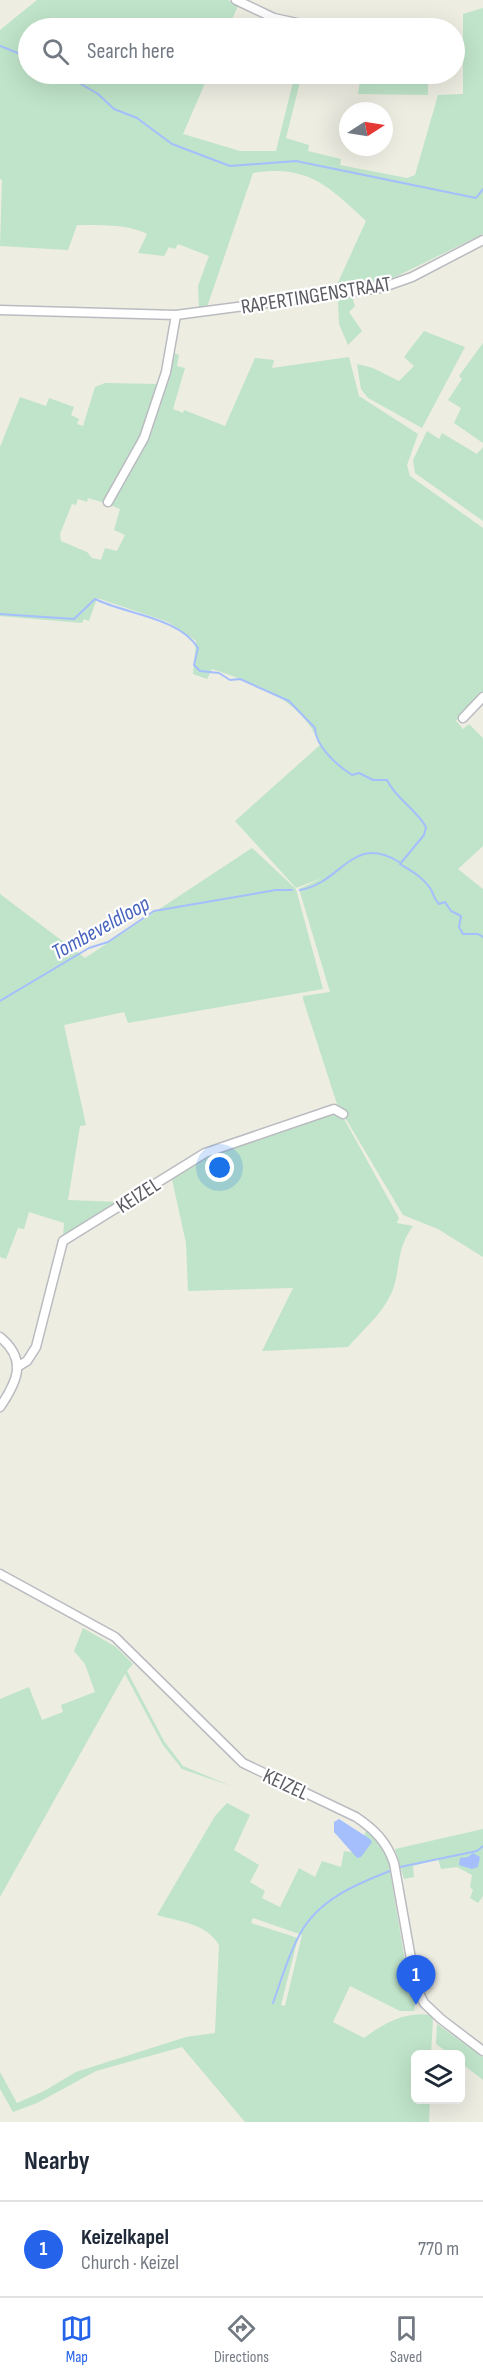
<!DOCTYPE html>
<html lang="en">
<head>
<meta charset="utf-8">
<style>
	:root { --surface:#fff; --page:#f2f2f3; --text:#1f2937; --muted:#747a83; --line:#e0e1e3; --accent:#2563eb }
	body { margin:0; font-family:"Sofia Sans Condensed",sans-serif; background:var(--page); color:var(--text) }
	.controls { position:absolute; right:18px; bottom:18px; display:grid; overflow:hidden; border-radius:9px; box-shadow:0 6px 24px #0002 }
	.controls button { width:54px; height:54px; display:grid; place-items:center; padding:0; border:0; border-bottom:2px solid var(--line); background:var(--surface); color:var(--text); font:30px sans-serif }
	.compass { position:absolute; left:339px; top:102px; width:54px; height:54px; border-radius:50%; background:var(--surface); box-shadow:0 6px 24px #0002; rotate:78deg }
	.you { position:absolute; left:220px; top:1168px; width:21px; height:21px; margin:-15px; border:4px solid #fff; border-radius:50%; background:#1a73e8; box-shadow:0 0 0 9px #1a73e833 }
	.badge { display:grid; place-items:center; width:39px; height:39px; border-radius:50%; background:var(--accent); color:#fff; font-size:20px; font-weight:700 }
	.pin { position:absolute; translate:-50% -50px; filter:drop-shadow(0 2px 3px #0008) }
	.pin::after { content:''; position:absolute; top:32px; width:21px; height:18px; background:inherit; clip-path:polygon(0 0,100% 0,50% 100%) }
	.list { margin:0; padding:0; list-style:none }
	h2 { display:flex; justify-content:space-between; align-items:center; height:78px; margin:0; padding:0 24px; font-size:26px }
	h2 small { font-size:20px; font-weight:400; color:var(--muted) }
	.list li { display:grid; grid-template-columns:39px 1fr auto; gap:18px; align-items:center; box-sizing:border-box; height:96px; padding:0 24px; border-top:2px solid var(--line) }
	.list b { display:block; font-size:22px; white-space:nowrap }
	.list p { margin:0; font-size:20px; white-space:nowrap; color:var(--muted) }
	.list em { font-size:20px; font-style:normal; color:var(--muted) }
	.icon { flex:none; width:33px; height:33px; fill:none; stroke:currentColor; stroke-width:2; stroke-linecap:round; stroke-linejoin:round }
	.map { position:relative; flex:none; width:483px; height:2122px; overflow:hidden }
	.search { position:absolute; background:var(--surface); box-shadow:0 6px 24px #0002; left:18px; right:18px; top:18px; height:66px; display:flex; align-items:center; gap:15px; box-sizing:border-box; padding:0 21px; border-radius:33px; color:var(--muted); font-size:22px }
	.sheet { height:174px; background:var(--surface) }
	nav { display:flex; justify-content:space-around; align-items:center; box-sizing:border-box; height:84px; border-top:2px solid var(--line); background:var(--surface); font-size:16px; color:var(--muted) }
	nav a { display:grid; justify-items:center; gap:3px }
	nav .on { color:var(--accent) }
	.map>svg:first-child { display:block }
	.green { fill:#bfe4c9; fill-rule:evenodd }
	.water { fill:#a4bffc }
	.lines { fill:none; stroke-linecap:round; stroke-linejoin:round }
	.stream { stroke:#a4bffc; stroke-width:2 }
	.street-casing { stroke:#babbc1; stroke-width:11 }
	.street { stroke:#fff; stroke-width:8 }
	.labels { text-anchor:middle; stroke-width:4.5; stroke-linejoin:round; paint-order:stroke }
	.street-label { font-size:21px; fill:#5b5c63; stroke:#fff }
	.water-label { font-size:22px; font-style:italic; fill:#4763be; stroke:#fff }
</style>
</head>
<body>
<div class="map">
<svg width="483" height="2122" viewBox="0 0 483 2122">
	<rect width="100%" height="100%" fill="#edede2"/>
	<!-- green -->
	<path class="green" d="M37,0H228L238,6L228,28H28V74H209L183,134L240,151H276L295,74H302L286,138L309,145L308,151L341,159L340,165L407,178L415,175L438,95L463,94V14L483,8V234L391,279L335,289L366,221C329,186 307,164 253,173L207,307L199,308L198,286L209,256L178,244L175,249L169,247L164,256L138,253L147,234C125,223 100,226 77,225L68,250L0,246L2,180L0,179V30Z
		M361,74H428V95L358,94Z
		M352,297L355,306L349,312L362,331L348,345L339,324L338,302L340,299Z
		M424,331L465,347L422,428L368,398L361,389L357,364L373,368L399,381L414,366L404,357Z
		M483,343V443L454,423L461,408L448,400L462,379L459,376Z
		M174,353L179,355L177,366L185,368L173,409L183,413L184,410L225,426L255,358L274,360L272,368L349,357L359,396L418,434L407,465L410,476L483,528V692L456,721L463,729L469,724L483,738V846L458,869L483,889V1257L438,1229L403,1215L337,1104L303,999V996L330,992L299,889L322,878L296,888L235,821L320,745C302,698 255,684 212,669L207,679L193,674L196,641L168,622L97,598L89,621L84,619L82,623L0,616V447L20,397L46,406L49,398L74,407L71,415L79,419L77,424L83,426L95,387L105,383L159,384L145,425L105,503L88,498L87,502L78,499L76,505L72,504L60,534L61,541L87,552L92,558L101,560L105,548L117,551L125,535L114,530L120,509L110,505L140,448L144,449Z
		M427,431L439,439L442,433L477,454L483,447V521L415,473L413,460Z
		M252,848L296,889L323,989L128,1023L124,1012L64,1025L86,1125L80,1126L68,1200L121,1202L63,1237L64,1223L29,1212L24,1229L18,1228L6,1259L0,1257V894L85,958Z
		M330,1113H339L343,1117L399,1218L397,1223L413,1226C394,1252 402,1272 390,1296C380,1316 362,1331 348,1347L262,1351L293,1288L188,1291L186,1243L171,1175L210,1154L274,1134Z
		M83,1628L116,1647L133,1664L127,1671L164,1741L183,1766L231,1786L182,1769L163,1745L125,1674L0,1897V1699L29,1687L42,1720L63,1712L61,1705L95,1692L85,1664L74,1651Z
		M227,1803L250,1815L234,1850L259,1865L250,1882L265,1891L262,1898L280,1907L299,1868L315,1877L322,1861L341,1867L344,1851L358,1853L367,1828L386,1851L389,1865L408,1980L416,1999L414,2011H400L350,1986L333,2022L364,2038C384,2023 406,2011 431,2015L433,2018L431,2054H416V2100H430L429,2122H245L182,2047L96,2071L37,2103L13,2112L0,2089V2072L17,2103L44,2091L76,2072L186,2037L215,2033L219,1945C206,1923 181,1922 157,1915L215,1816ZM253,1918L302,1935L285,2006L281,2005L298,1938L251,1923Z
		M483,1829V1896L478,1903L470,1898L473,1890L470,1887L472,1875L457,1867L441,1869L438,1859L413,1866L414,1877L404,1879L395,1849Z
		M437,2024L483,2057V2080L461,2063L460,2054H450L436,2044Z"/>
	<!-- water -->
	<path class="water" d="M339,1819L370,1839L372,1842L361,1857L357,1858L334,1832V1822Z
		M473,1853L480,1857L478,1867L472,1869L459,1865L460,1858L468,1857Z"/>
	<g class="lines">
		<!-- stream -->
		<path class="stream" d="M0,46L28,57
			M64,74L98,94L114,109L137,118L172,144L230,166L296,161L476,198L483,189
			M0,614L74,619L95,599C125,614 179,617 198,648L194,665L200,671L219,673L230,680L240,679L289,701L315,728C315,745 336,765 352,775L359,773L373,780H387C396,799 416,809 426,827L424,835L400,864C411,871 423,877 430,888C434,894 433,898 439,904L445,902L451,911L461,916L459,927L463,934H478L483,937
			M300,890C342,883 352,833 399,862
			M0,1001L89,948L108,942L154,911L276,890H292
			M400,1867L477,1851L483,1846
			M273,2003C281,1981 288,1955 300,1934C318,1900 356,1884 390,1871"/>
		<!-- street casing -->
		<g class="street-casing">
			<path id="street" d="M236,0L274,18L320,28
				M0,310L176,315L381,288L412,277L483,240
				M108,502L144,438L166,372L176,315
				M463,718L483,697
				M0,1337C28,1360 17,1382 0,1407
				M17,1367L27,1361L36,1347L63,1241L205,1153L334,1109L343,1114
				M0,1574L115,1637L243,1763L356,1817C374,1829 387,1842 394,1863L416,1987L424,2003L441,2019L483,2051"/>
		</g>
		<!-- street -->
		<use href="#street" class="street"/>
	</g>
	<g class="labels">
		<!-- street labels -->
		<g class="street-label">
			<text transform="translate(316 295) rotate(-9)" y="7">RAPERTINGENSTRAAT</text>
			<text transform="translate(138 1195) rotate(-33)" y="7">KEIZEL</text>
			<text transform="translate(286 1784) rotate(25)" y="7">KEIZEL</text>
		</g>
		<!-- water labels -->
		<g class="water-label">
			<text transform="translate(100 927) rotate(-29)" y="8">Tombeveldloop</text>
		</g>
	</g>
</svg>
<div class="controls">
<button><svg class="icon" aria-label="layers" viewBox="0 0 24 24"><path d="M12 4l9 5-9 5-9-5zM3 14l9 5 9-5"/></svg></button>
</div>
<svg class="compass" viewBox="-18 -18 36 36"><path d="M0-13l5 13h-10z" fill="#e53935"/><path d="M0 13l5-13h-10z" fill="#747a83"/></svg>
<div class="you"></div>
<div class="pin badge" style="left:416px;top:2005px">1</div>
<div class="search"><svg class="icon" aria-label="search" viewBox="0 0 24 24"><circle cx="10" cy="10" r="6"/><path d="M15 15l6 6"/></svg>Search here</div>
</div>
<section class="sheet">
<h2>Nearby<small></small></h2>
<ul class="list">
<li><span class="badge">1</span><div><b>Keizelkapel</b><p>Church · Keizel</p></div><em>770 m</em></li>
</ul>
</section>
<nav>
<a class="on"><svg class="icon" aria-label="map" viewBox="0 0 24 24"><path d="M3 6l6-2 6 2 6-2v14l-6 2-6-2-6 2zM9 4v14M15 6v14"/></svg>Map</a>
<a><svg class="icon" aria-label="directions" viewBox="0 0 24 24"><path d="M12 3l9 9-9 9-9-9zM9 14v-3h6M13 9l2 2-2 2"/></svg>Directions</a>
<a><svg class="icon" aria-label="saved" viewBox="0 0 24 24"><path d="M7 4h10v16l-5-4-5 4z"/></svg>Saved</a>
</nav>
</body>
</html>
